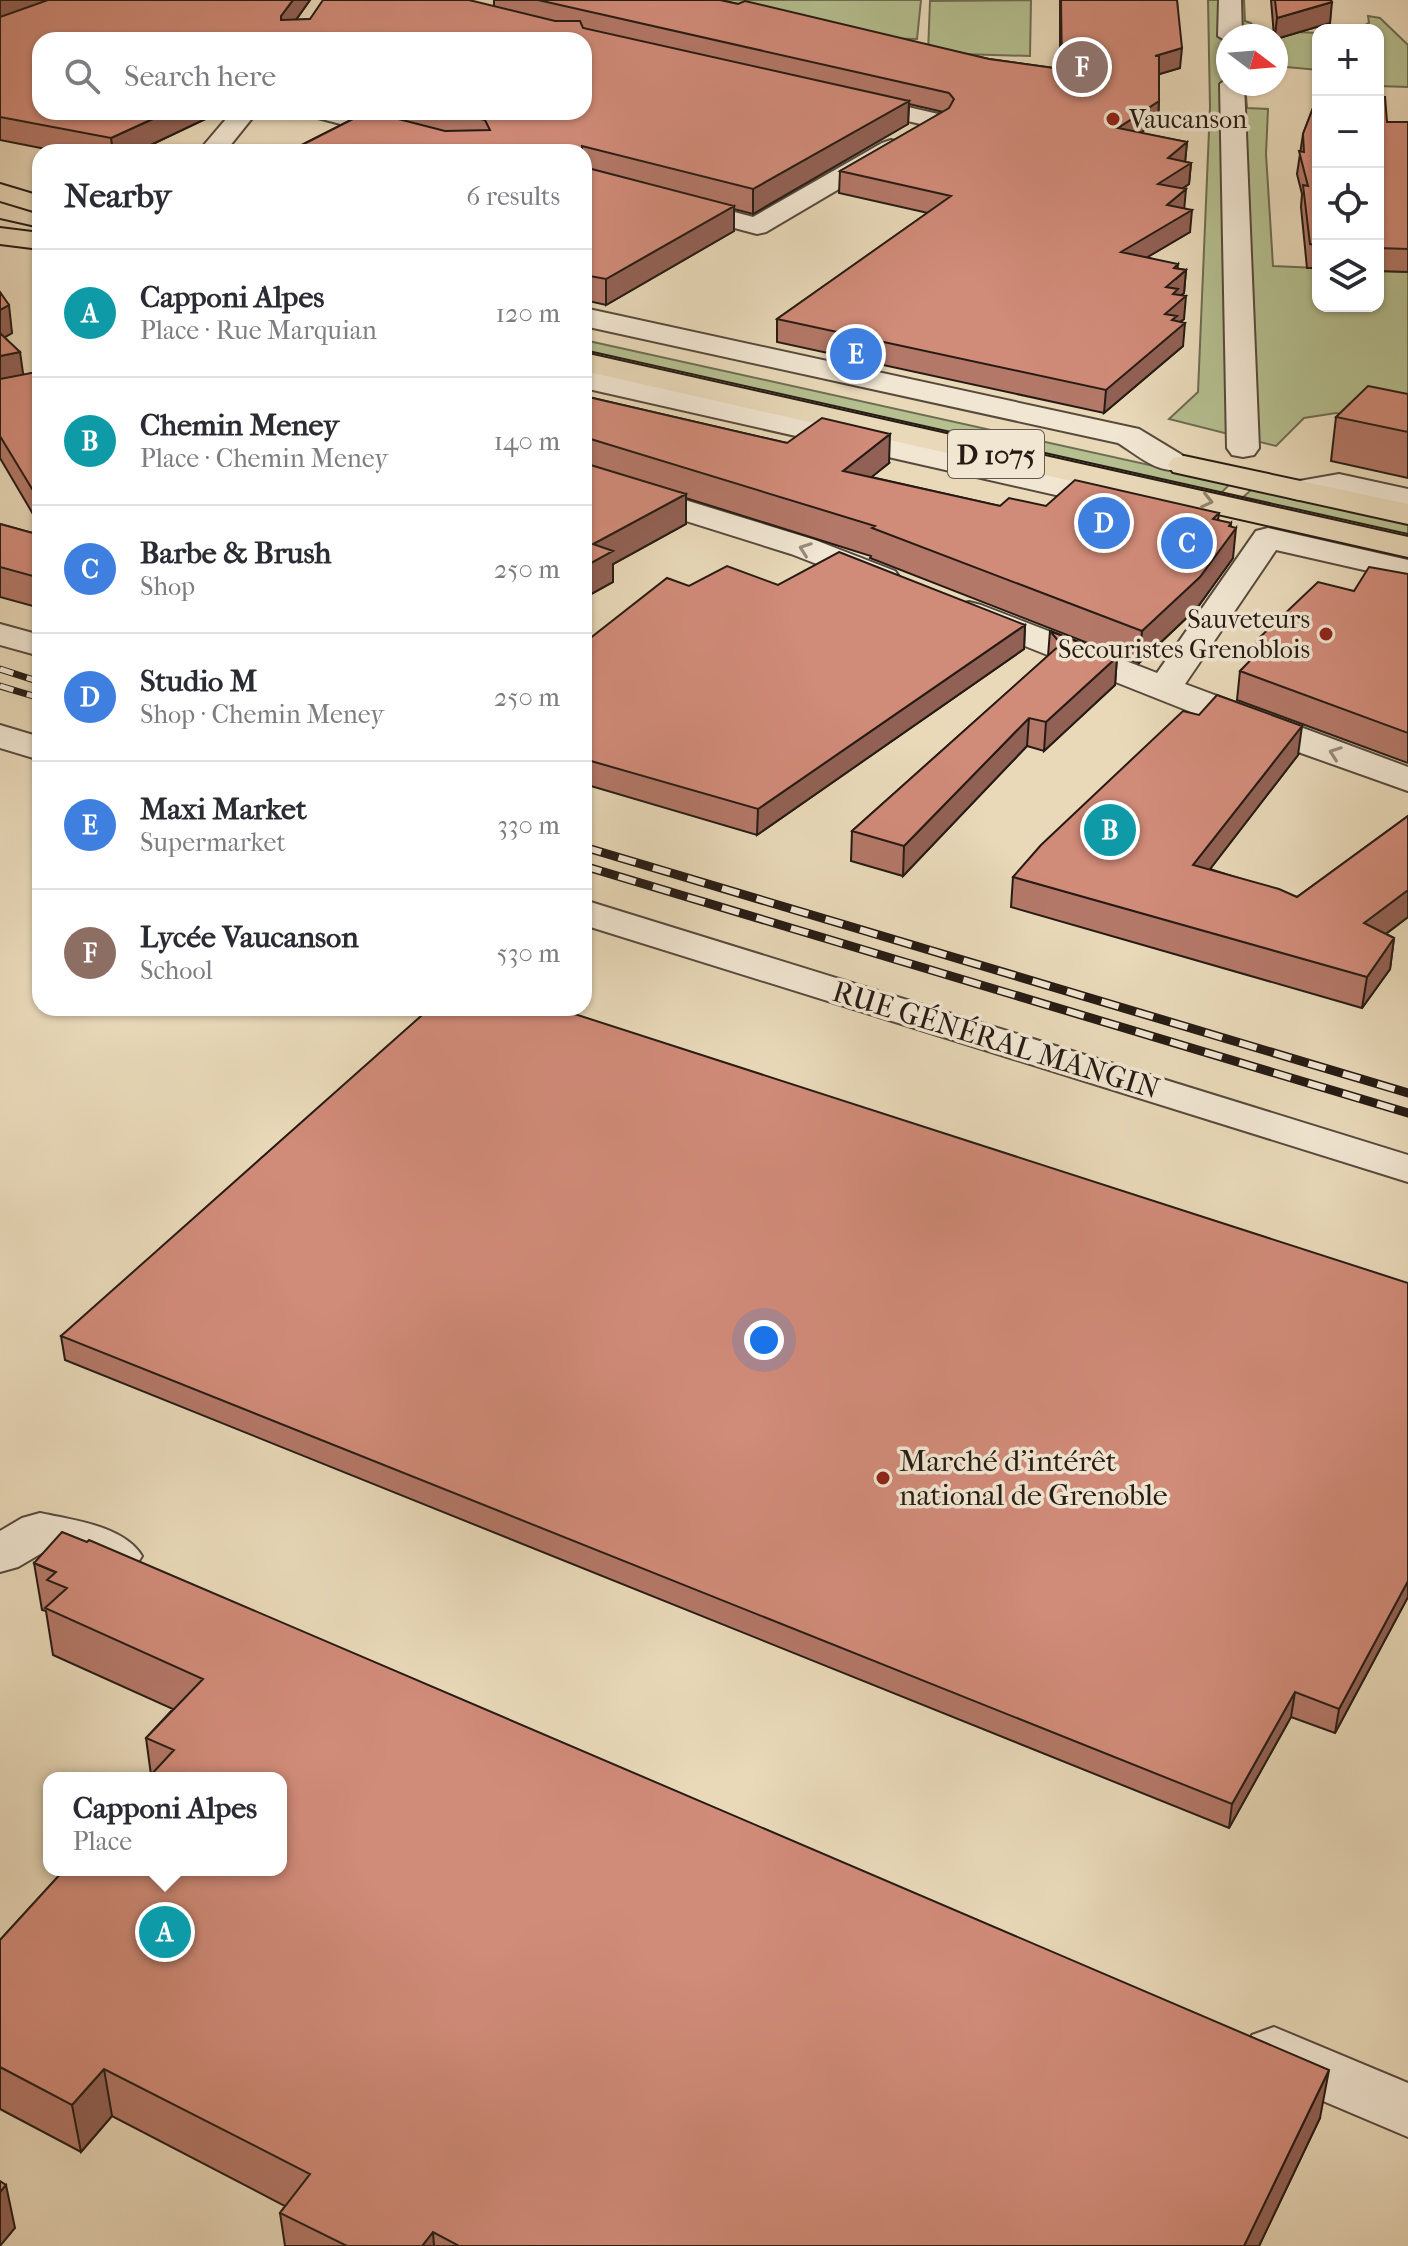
<!DOCTYPE html>
<html lang="en">
<head>
<meta charset="utf-8">
<style>
	:root { --surface:#fff; --page:#f2f2f3; --text:#2b2b33; --muted:#7c7c81; --line:#e1e1e2; --accent:#0b8043 }
	body { margin:0; font-family:"IM FELL French Canon",serif; background:var(--page); color:var(--text) }
	.controls { position:absolute; right:24px; top:24px; display:grid; overflow:hidden; border-radius:16px; box-shadow:0 2px 6px #0004 }
	.controls button { width:72px; height:72px; display:grid; place-items:center; padding:0; border:0; border-bottom:2px solid var(--line); background:var(--surface); color:var(--text); font:40px sans-serif }
	.compass { position:absolute; left:1216px; top:24px; width:72px; height:72px; border-radius:50%; background:var(--surface); box-shadow:0 2px 6px #0004; rotate:106deg }
	.you { position:absolute; left:764px; top:1340px; width:28px; height:28px; margin:-20px; border:6px solid #fff; border-radius:50%; background:#1a73e8; box-shadow:0 0 0 12px #1a73e833 }
	.badge { display:grid; place-items:center; width:52px; height:52px; border-radius:50%; background:var(--accent); color:#fff; font-size:26px; font-weight:700 }
	.pin { position:absolute; translate:-50% -50%; border:4px solid #fff; box-shadow:0 2px 8px #0006 }
	.popup { position:absolute; left:43px; top:1772px; width:244px; height:104px; box-sizing:border-box; display:grid; place-content:center; border-radius:16px; background:var(--surface); filter:drop-shadow(0 2px 6px #0005); font-size:26px; white-space:nowrap; color:var(--muted) }
	.popup b { font-size:30px; color:var(--text) }
	.popup::after { content:''; position:absolute; left:50%; top:100%; margin-left:-16px; border:16px solid transparent; border-top-color:var(--surface) }
	.list { margin:0; padding:0; list-style:none }
	h2 { display:flex; justify-content:space-between; align-items:center; height:104px; margin:0; padding:0 32px; font-size:34px }
	h2 small { font-size:26px; font-weight:400; color:var(--muted) }
	.list li { display:grid; grid-template-columns:52px 1fr auto; gap:24px; align-items:center; box-sizing:border-box; height:128px; padding:0 32px; border-top:2px solid var(--line) }
	.list b { display:block; font-size:30px; white-space:nowrap }
	.list p { margin:0; font-size:26px; white-space:nowrap; color:var(--muted) }
	.list em { font-size:26px; font-style:normal; color:var(--muted) }
	.icon { flex:none; width:44px; height:44px; fill:none; stroke:currentColor; stroke-width:2; stroke-linecap:round; stroke-linejoin:round }
	.map { position:relative; flex:none; width:1408px; height:2246px; overflow:hidden }
	.search { position:absolute; background:var(--surface); box-shadow:0 2px 6px #0004; left:32px; top:32px; width:560px; height:88px; display:flex; align-items:center; gap:20px; box-sizing:border-box; padding:0 28px; border-radius:24px; color:var(--muted); font-size:30px }
	.panel { position:absolute; background:var(--surface); box-shadow:0 2px 6px #0004; left:32px; top:144px; width:560px; height:872px; border-radius:24px }
	.map>svg:first-child { display:block }
	.green { fill:#b5bf90; stroke:#6e6d52; stroke-width:2 }
	.lines { fill:none; stroke-linecap:round; stroke-linejoin:round }
	.minor-casing { stroke:#574a3d; stroke-width:4 }
	.major-casing { stroke:#261b14; stroke-width:4 }
	.minor { fill:#f1e6d2; fill-rule:evenodd }
	.major { fill:#e9d9b9; fill-rule:evenodd }
	.tram { stroke:#261b14; stroke-width:2 }
	.rail-far1-casing { stroke:#261b14; stroke-width:7 }
	.rail-casing { stroke:#261b14; stroke-width:9 }
	.rail-far1 { stroke:#f1e6d2; stroke-width:5; stroke-dasharray:14; stroke-linecap:butt }
	.rail { stroke:#f1e6d2; stroke-width:6; stroke-dasharray:18; stroke-linecap:butt }
	.wall { fill:#b47868; stroke:#261b14; stroke-width:2 }
	.shaded-wall { fill:#926155; stroke:#261b14; stroke-width:2 }
	.building { fill:#d18b79; stroke:#261b14; stroke-width:2 }
	.oneway { stroke:#91846f }
	.oneway2 { stroke:#968b7c }
	.poi-dot { fill:#8f2418; stroke:#f1e6d2; stroke-width:3 }
	.labels { text-anchor:middle; stroke-width:7; stroke-linejoin:round; paint-order:stroke }
	.far-poi-label { font-size:26px; fill:#261b14; stroke:#f1e6d2; text-anchor:start }
	.shield { fill:#f1e6d2; stroke:#63584d; stroke-width:2 }
	.shield-label { font-size:28px; font-weight:bold; fill:#261b14 }
	.street-label { font-size:30px; fill:#261b14; stroke:#f1e6d2 }
	.poi-label { font-size:30px; fill:#261b14; stroke:#f1e6d2; text-anchor:start }
</style>
</head>
<body>
<div class="map">
<svg width="1408" height="2246" viewBox="0 0 1408 2246">
	<rect width="100%" height="100%" fill="#e9d9b9"/>
	<filter id="stains"><feTurbulence type="fractalNoise" baseFrequency=".0025" numOctaves="4"/><feColorMatrix values="0 0 0 0 .2 0 0 0 0 .09 0 0 0 0 .02 0 0 0 .5 -.17"/></filter>
	<radialGradient id="worn" r=".72"><stop offset=".6" stop-color="#630" stop-opacity="0"/><stop offset="1" stop-color="#630" stop-opacity=".3"/></radialGradient>
	<!-- green -->
	<path class="green" d="M668,0H921L917,39L826,37Z
		M1031,0L1030,56L928,53L930,1Z
		M1208,0H1244L1245,21L1251,23L1255,30L1318,33V70L1276,66V36H1228V84H1245L1247,108L1268,109L1266,154L1273,266L1318,268V306H1378V271L1408,272V428L1336,413L1304,418L1276,446L1169,419L1198,392L1210,107Z
		M1368,16L1380,18L1408,45V87L1378,86V30H1356L1369,23Z
		M584,340L1231,483L1219,495L584,353Z
		M1252,489L1408,523V538L1240,500Z"/>
	<g class="lines">
		<!-- minor casing -->
		<g class="minor-casing">
			<path id="minor" d="M1219,0H1241L1242,36H1228V42L1218,36Z
				M1228,78V84H1244L1259,448L1254,455L1243,457L1232,455L1227,448L1220,84Z
				M851,94L947,116L950,121L947,126L938,128L842,106L839,101L842,96Z
				M232,112H257L225,152H198Z
				M311,112H352L485,147L489,152H447L314,117Z
				M891,140L900,143L904,148L900,153L766,232L757,234L584,188V172L753,217L882,143Z
				M584,308L1139,429L1182,455L1187,462L1182,469C1158,475 1138,455 1118,443L584,326Z
				M584,370L1100,485L1136,487L1141,494L1136,501L1100,505L584,388Z
				M584,469L815,540L895,571L900,578L895,585L883,588L871,585L791,554L584,489Z
				M1339,474L1408,489V509L1339,494L1299,500L1288,497L1283,490L1288,483Z
				M1268,528L1408,560V580L1276,550L1185,684L1408,767V791L1239,731L957,619L952,612L957,605L969,602L981,605L1157,673L1256,531Z
				M0,624L40,635V656L0,645Z
				M0,725L40,737V760L0,748Z
				M584,900L1408,1155V1182L584,925Z
				M40,1513C73,1520 124,1526 142,1556L134,1569L116,1574L47,1550L18,1567L0,1572V1531L22,1518Z
				M1274,2027L1408,2083V2137L1252,2071L1243,2053L1252,2035Z"/>
		</g>
		<!-- major casing -->
		<g class="major-casing">
			<path id="major" d="M0,184L40,196V213L0,201Z
				M0,228L40,233V249L0,244Z
				M584,353L1408,537V557L584,371Z
				M1184,456L1408,504V524L1173,472L1168,465L1173,458Z"/>
		</g>
		<!-- minor -->
		<use href="#minor" class="minor"/>
		<!-- major -->
		<use href="#major" class="major"/>
		<!-- tram -->
		<path class="tram" d="M0,219L40,228
			M584,350L1408,534"/>
		<!-- rail-far1 casing -->
		<g class="rail-far1-casing">
			<path id="rail-far1" d="M0,669L40,682
				M0,686L40,698"/>
		</g>
		<!-- rail casing -->
		<g class="rail-casing">
			<path id="rail" d="M584,847L1408,1093
				M584,866L1408,1113"/>
		</g>
		<!-- rail-far1 -->
		<use href="#rail-far1" class="rail-far1"/>
		<!-- rail -->
		<use href="#rail" class="rail"/>
	</g>
	<!-- wall -->
	<path class="wall" d="M0,0H310L296,20L494,6V0H720L989,59L1060,69V0H1177L1180,68L1159,74V101L1158,121L1140,133L1187,142L1185,162L1191,163L1189,184L1183,188L1184,209L1190,232L1147,257L1178,269L1186,270L1184,293L1181,295L1184,319L1180,322L1183,346L1104,413L777,342V319L928,213L839,193L840,171L943,112L909,104L908,124L753,214L734,209V231L606,305L584,300V152H288L353,119V112H584V40H40V112H220L136,152H61L0,140Z
		M1271,0H1331L1330,23L1276,39V36H1274Z
		M1318,95V268H1307L1301,207L1302,194L1297,174L1303,134Z
		M1378,97L1387,122H1408V272L1378,271Z
		M40,283V314H38L34,286Z
		M0,292L12,333L5,337L23,375L37,372L40,365V526L0,458Z
		M1408,394V478L1331,461L1336,417Z
		M584,396L787,443L889,463L871,477L1000,506H1046L1219,513L1218,520L1231,527L1233,558L1197,608L1139,663L870,558L871,556L686,498V524L613,564V582L584,598Z
		M0,524L40,535V608L0,597Z
		M1408,574V763L1237,700L1240,671L1256,655L1257,640Z
		M778,585L1025,625L1024,649L757,835L584,784V643L689,586Z
		M1050,631L1117,657L1115,685L1044,751L1027,746L903,876L851,861L852,831L1048,656Z
		M1298,755L1210,869L1297,897L1408,816V917L1386,934L1394,938L1390,969L1362,1008L1011,907L1013,877Z
		M61,1336L1408,1597L1335,1733L1291,1717L1229,1828L65,1360Z
		M34,1563L1320,2118L1259,2246H285L280,2213L285,2206L112,2116L81,2152L0,2109V1940L151,1775L146,1738L173,1709L53,1655L46,1611L42,1610Z"/>
	<!-- shaded-wall -->
	<path class="shaded-wall" d="M0,0H52L0,20Z
		M293,0H310L283,38L281,16Z
		M1332,2L1330,23L1276,39L1275,36L1277,18Z
		M1182,48L1180,68L1153,76L1155,56Z
		M909,101L908,124L753,214V189Z
		M1159,101L1158,121L1116,149L1118,128Z
		M168,112H220L136,152H113L111,138Z
		M1187,142L1185,163H1191L1189,184L1156,206L1158,184L1168,158Z
		M1186,189L1184,211L1192,210L1190,232L1119,274L1121,252L1167,205Z
		M734,206V231L606,305V279Z
		M1178,264L1177,278L1186,270L1184,293L1177,299L1186,296L1184,319L1176,325L1185,323L1183,346L1104,413L1106,390L1165,314L1166,287L1174,268Z
		M9,305L12,333L0,340V310Z
		M20,352L24,380L0,386V356Z
		M890,434L889,463L842,501L843,471Z
		M686,494V524L613,564V582L584,598V567L593,544Z
		M1231,523L1230,536L1236,528L1233,558L1197,608L1139,663L1142,631Z
		M1025,625L1024,649L757,835L758,809Z
		M1117,657L1115,685L1044,751L1046,722Z
		M1029,718L1027,746L903,876L904,846Z
		M1302,726L1298,755L1190,895L1193,865Z
		M1408,890V917L1359,954L1364,923Z
		M1394,938L1390,969L1362,1008L1367,977Z
		M1408,1581V1597L1335,1733L1339,1709Z
		M1295,1692L1291,1717L1229,1828L1232,1804Z
		M104,2069L112,2116L81,2152L72,2105Z
		M1329,2070L1320,2118L1259,2246H1244Z
		M6,2185L15,2228L0,2246V2192Z
		M433,2232L434,2246H422Z"/>
	<!-- building -->
	<path class="building" d="M48,0H293L281,16V20L310,19L323,0H469L555,21H580L583,28L909,101L753,189L582,146V152H288L357,117L355,112H371L445,131L490,130L485,120L450,112H584V40H40V112H168L111,138L0,117V17Z
		M538,0H720L738,4L745,1L989,59L1062,69L1061,0H1177L1182,48L1155,56H1159V101L1118,128L1187,142L1168,158L1191,163L1158,184L1186,189L1167,205L1192,210L1121,252L1178,264L1174,268L1186,270L1166,287L1178,289L1173,294L1186,296L1165,314L1177,316L1172,320L1185,323L1106,390L777,319L951,196L840,171L949,108L954,99L949,93Z
		M1275,0H1331L1332,2L1277,18Z
		M1318,95V245L1310,244L1303,185L1308,186L1299,151L1304,152L1303,134Z
		M1378,97H1385L1387,122H1408V249L1378,248Z
		M584,167L734,206L606,279L584,275Z
		M0,292L9,305L0,310Z
		M0,333L20,352L0,356Z
		M39,365H40V502L0,436V379L37,372Z
		M1368,386L1408,394V432L1336,417Z
		M584,396L787,443L822,418L890,434L843,471L1000,506L1009,498L1046,506L1075,480L1219,513L1213,519L1231,523L1229,526L1236,528L1200,577L1142,631L872,528L875,526L584,437Z
		M584,463L686,494L593,544L613,551L584,567Z
		M0,524L40,535V578L0,567Z
		M839,552L1025,625L758,809L584,759V643L667,578L689,586L727,566L778,585Z
		M1369,567L1408,574V733L1240,671L1267,643L1257,640L1318,582L1354,591Z
		M1050,631L1117,657L1046,722L1029,718L904,846L852,831L1061,644Z
		M1217,695L1302,726L1193,865L1279,889L1297,897L1408,816V890L1364,923L1394,938L1367,977L1013,877L1041,845L1183,711L1199,715Z
		M430,1008H556L1408,1283V1581L1339,1709L1295,1692L1232,1804L61,1336Z
		M62,1532L87,1542L89,1540L1329,2070L1244,2246H459L433,2232L422,2246H347L280,2213L310,2174L104,2069L72,2105L0,2067V1940L64,1870H281V1778H148L174,1750L146,1738L203,1679L45,1608L67,1588L47,1580L56,1572L34,1563Z
		M0,2181L6,2185L0,2192Z"/>
	<!-- one-way arrows -->
	<defs><path id="oneway-chevron" d="M-2-3.5L2.5 0L-2 3.5" fill="none" stroke-width="1.6" stroke-linecap="round" stroke-linejoin="round" transform="scale(2)"/></defs>
	<use class="oneway" href="#oneway-chevron" transform="translate(1207 501) rotate(13)"/>
	<g class="oneway2">
		<use href="#oneway-chevron" transform="translate(805 549) rotate(-160)"/>
		<use href="#oneway-chevron" transform="translate(1335 753) rotate(-160)"/>
	</g>
	<!-- markers -->
	<g class="poi-dot">
		<circle cx="1113" cy="119" r="8"/>
		<circle cx="1326" cy="634" r="8"/>
		<circle cx="883" cy="1478" r="8"/>
	</g>
	<g class="labels">
		<!-- far-poi labels -->
		<g class="far-poi-label">
			<text x="1129" y="128">Vaucanson</text>
			<text x="1310" y="628" text-anchor="end">Sauveteurs<tspan x="1310" dy="30">Secouristes Grenoblois</tspan></text>
		</g>
		<!-- shield labels -->
		<rect class="shield" x="948" y="430" width="96" height="48" rx="6"/>
		<g class="shield-label">
			<text x="996" y="464">D 1075</text>
		</g>
		<!-- street labels -->
		<g class="street-label">
			<text transform="translate(996 1040) rotate(17)" y="10">RUE GÉNÉRAL MANGIN</text>
		</g>
		<!-- poi labels -->
		<g class="poi-label">
			<text x="899" y="1471">Marché d'intérêt<tspan x="899" dy="34">national de Grenoble</tspan></text>
		</g>
	</g>
	<rect width="100%" height="100%" filter="url(#stains)"/>
	<rect width="100%" height="100%" fill="url(#worn)"/>
</svg>
<div class="controls">
<button>+</button>
<button>−</button>
<button><svg class="icon" aria-label="locate" viewBox="0 0 24 24"><circle cx="12" cy="12" r="6"/><path d="M12 2v4M12 18v4M2 12h4M18 12h4"/></svg></button>
<button><svg class="icon" aria-label="layers" viewBox="0 0 24 24"><path d="M12 4l9 5-9 5-9-5zM3 14l9 5 9-5"/></svg></button>
</div>
<svg class="compass" viewBox="-18 -18 36 36"><path d="M0-13l5 13h-10z" fill="#e53935"/><path d="M0 13l5-13h-10z" fill="#7c7c81"/></svg>
<div class="you"></div>
<div class="pin badge" style="left:165px;top:1932px;background:#0f9aa8">A</div>
<div class="popup"><b>Capponi Alpes</b>Place</div>
<div class="pin badge" style="left:1110px;top:830px;background:#0f9aa8">B</div>
<div class="pin badge" style="left:1187px;top:543px;background:#3f7fe0">C</div>
<div class="pin badge" style="left:1104px;top:523px;background:#3f7fe0">D</div>
<div class="pin badge" style="left:856px;top:354px;background:#3f7fe0">E</div>
<div class="pin badge" style="left:1082px;top:67px;background:#8d6e63">F</div>
<div class="search"><svg class="icon" aria-label="search" viewBox="0 0 24 24"><circle cx="10" cy="10" r="6"/><path d="M15 15l6 6"/></svg>Search here</div>
<section class="panel">
<h2>Nearby<small>6 results</small></h2>
<ul class="list">
<li><span class="badge" style="background:#0f9aa8">A</span><div><b>Capponi Alpes</b><p>Place · Rue Marquian</p></div><em>120 m</em></li>
<li><span class="badge" style="background:#0f9aa8">B</span><div><b>Chemin Meney</b><p>Place · Chemin Meney</p></div><em>140 m</em></li>
<li><span class="badge" style="background:#3f7fe0">C</span><div><b>Barbe &amp; Brush</b><p>Shop</p></div><em>250 m</em></li>
<li><span class="badge" style="background:#3f7fe0">D</span><div><b>Studio M</b><p>Shop · Chemin Meney</p></div><em>250 m</em></li>
<li><span class="badge" style="background:#3f7fe0">E</span><div><b>Maxi Market</b><p>Supermarket</p></div><em>330 m</em></li>
<li><span class="badge" style="background:#8d6e63">F</span><div><b>Lycée Vaucanson</b><p>School</p></div><em>530 m</em></li>
</ul>
</section>
</div>
</body>
</html>
